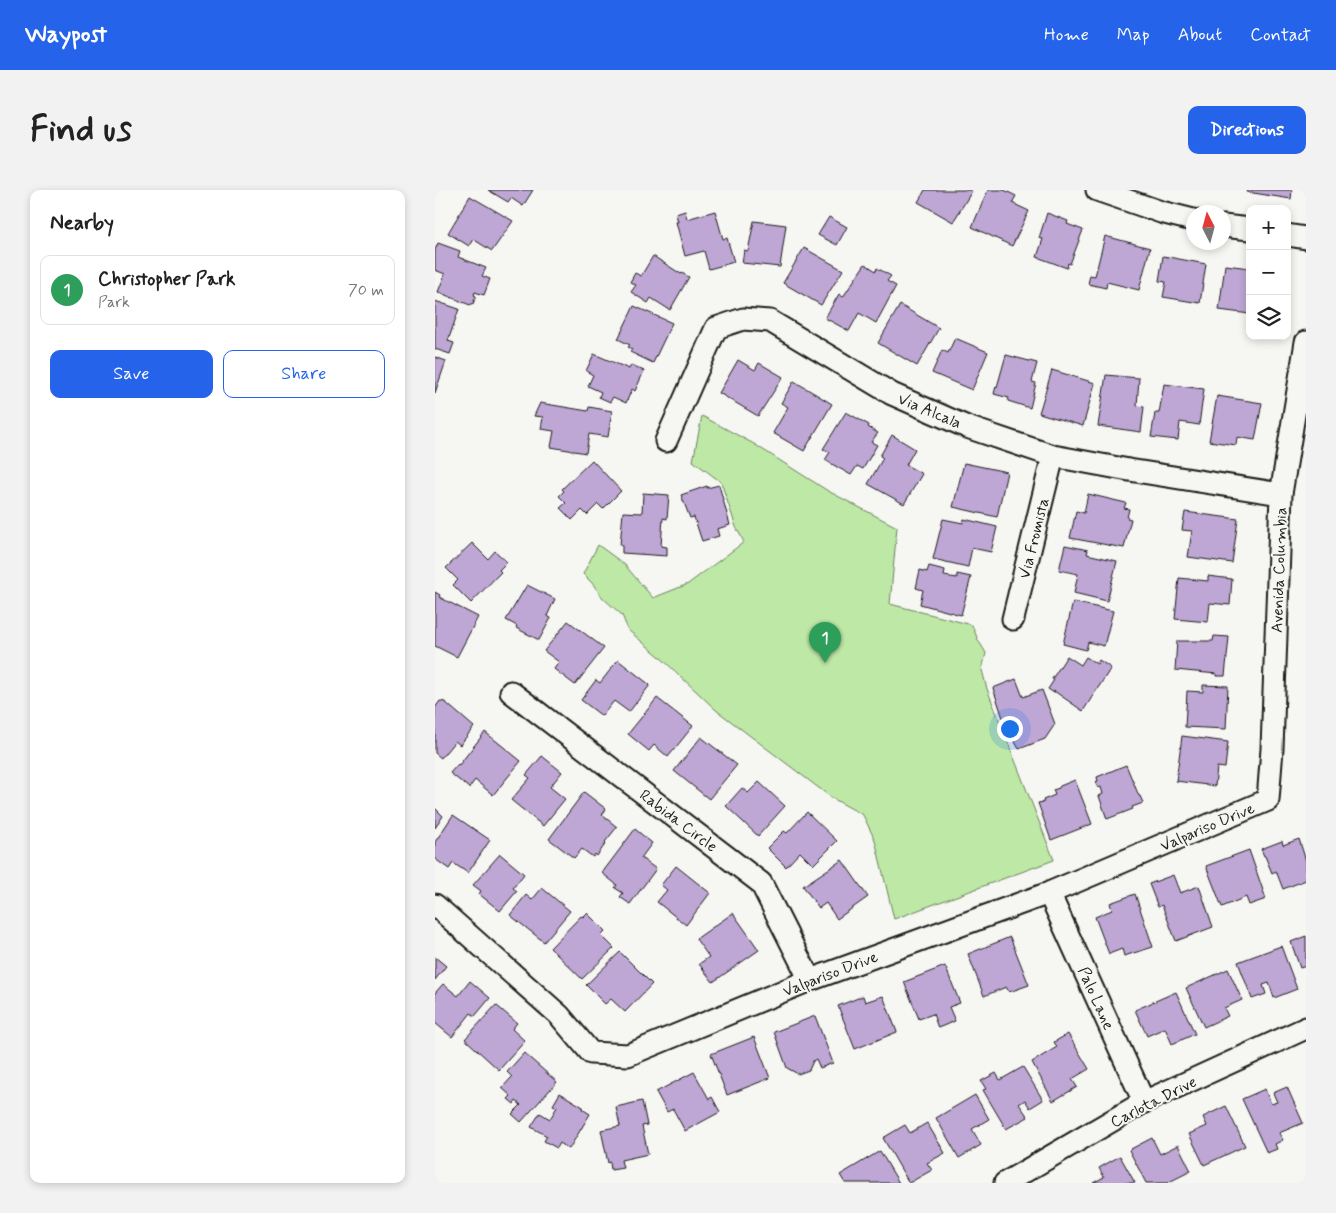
<!DOCTYPE html>
<html lang="en">
<head>
<meta charset="utf-8">
<style>
	:root { --surface:#fff; --page:#f2f2f2; --text:#222; --muted:#767676; --line:#e0e0e0; --accent:#2563eb }
	body { margin:0; font-family:Mynerve,sans-serif; background:var(--page); color:var(--text) }
	.controls { position:absolute; right:15px; top:15px; display:grid; overflow:hidden; border-radius:10px; box-shadow:0 2px 8px #0003 }
	.controls button { width:45px; height:45px; display:grid; place-items:center; padding:0; border:0; border-bottom:1px solid var(--line); background:var(--surface); color:var(--text); font:25px sans-serif }
	.compass { position:absolute; left:751px; top:15px; width:45px; height:45px; border-radius:50%; background:var(--surface); box-shadow:0 2px 8px #0003; rotate:354deg }
	.you { position:absolute; left:574px; top:538px; width:18px; height:18px; margin:-12px; border:4px solid #fff; border-radius:50%; background:#1a73e8; box-shadow:0 0 0 8px #1a73e833 }
	.badge { display:grid; place-items:center; width:32px; height:32px; border-radius:50%; background:var(--accent); color:#fff; font-size:16px; font-weight:700 }
	.pin { position:absolute; translate:-50% -41px; filter:drop-shadow(0 1px 2px #0008) }
	.pin::after { content:''; position:absolute; top:26px; width:18px; height:15px; background:inherit; clip-path:polygon(0 0,100% 0,50% 100%) }
	.list { margin:0; padding:0; list-style:none }
	h2 { display:flex; justify-content:space-between; align-items:center; height:65px; margin:0; padding:0 20px; font-size:21px }
	h2 small { font-size:16px; font-weight:400; color:var(--muted) }
	.list li { display:grid; grid-template-columns:32px 1fr auto; gap:15px; align-items:center; box-sizing:border-box; height:70px; margin:0 10px 10px; padding:0 10px; border:1px solid var(--line); border-radius:10px }
	.list b { display:block; font-size:19px; white-space:nowrap }
	.list p { margin:0; font-size:16px; white-space:nowrap; color:var(--muted) }
	.list em { font-size:16px; font-style:normal; color:var(--muted) }
	.actions { display:flex; gap:10px; padding:15px 20px }
	.actions a { flex:1; padding:11px 0; border:1px solid var(--accent); border-radius:10px; text-align:center; font-size:18px; color:var(--accent) }
	.actions .main { background:var(--accent); color:#fff }
	.icon { flex:none; width:28px; height:28px; fill:none; stroke:currentColor; stroke-width:2; stroke-linecap:round; stroke-linejoin:round }
	.map { position:relative; flex:none; width:871px; height:993px; overflow:hidden; border-radius:10px }
	header { display:flex; align-items:center; gap:30px; box-sizing:border-box; height:70px; padding:0 25px; background:var(--accent); color:#fff }
	header strong { font-size:24px }
	nav { display:flex; gap:28px; margin-inline-start:auto; font-size:18px }
	.intro { display:flex; align-items:center; justify-content:space-between; box-sizing:border-box; height:120px; padding:0 30px }
	h1 { margin:0; font-size:35px }
	.button { padding:12px 22px; border-radius:10px; background:var(--accent); color:#fff; font-size:18px; font-weight:700 }
	main { display:flex; gap:30px; padding:0 30px }
	aside { flex:1; background:var(--surface); border-radius:10px; box-shadow:0 2px 8px #0003 }
	.map>svg:first-child { display:block }
	.green { fill:#bde8a5; stroke:#6c8260 }
	.building { fill:#bea6d5; stroke:#1c1c1c }
	.lines { fill:none; stroke-linecap:round; stroke-linejoin:round }
	.minor-casing { stroke:#1c1c1c; stroke-width:25 }
	.minor { stroke:#f6f6f2; stroke-width:21 }
	.labels { text-anchor:middle; stroke-width:4; stroke-linejoin:round; paint-order:stroke }
	.street-label { font-size:16px; fill:#1c1c1c; stroke:#f6f6f2 }
</style>
</head>
<body>
<header>
<strong>Waypost</strong>
<nav><a>Home</a><a>Map</a><a>About</a><a>Contact</a></nav>
</header>
<div class="intro"><h1>Find us</h1><a class="button">Directions</a></div>
<main>
<aside>
<h2>Nearby<small></small></h2>
<ul class="list">
<li><span class="badge" style="background:#2e9e5b">1</span><div><b>Christopher Park</b><p>Park</p></div><em>70 m</em></li>
</ul>
<div class="actions"><a class="main">Save</a><a>Share</a></div>
</aside>
<div class="map">
<svg width="871" height="993" viewBox="0 0 871 993">
	<rect width="100%" height="100%" fill="#f6f6f2"/>
	<filter id="ink" filterUnits="userSpaceOnUse"><feTurbulence type="fractalNoise" baseFrequency=".02" numOctaves="2"/><feDisplacementMap in="SourceGraphic" scale="10" xChannelSelector="R" yChannelSelector="G"/><feConvolveMatrix kernelMatrix="1 2 1 2 8 2 1 2 1" color-interpolation-filters="sRGB"/></filter>
	<g filter="url(#ink)">
		<!-- green -->
		<path class="green" d="M267,226L319,254L393,301L462,337L455,414L537,435L543,450L551,463L547,480L552,499L619,670L459,729L440,650L428,625L397,608L281,520L224,466L193,440L187,425L168,408L157,393L148,384L163,355L189,374L218,408L253,394L309,352L301,337L286,292L258,271Z"/>
		<!-- building -->
		<path class="building" d="M53,0H98L88,16L76,8L73,12Z
			M490,0H536L537,1L518,32L483,12Z
			M553,0H569L581,6L577,13L594,21L577,56L537,37Z
			M813,0H857L856,9L812,2Z
			M35,6L78,31L57,61L38,49L34,56L13,43Z
			M250,21L252,29L280,21L288,49L292,48L299,72L274,79L269,61L250,66L241,32H243L241,24Z
			M612,23L633,31L632,34L648,40L635,74L633,73L632,78L602,67L608,49L604,48Z
			M394,27L412,37L402,55L383,45Z
			M319,31L351,35L345,77L307,73L309,60L313,61Z
			M670,46L715,58L704,100L672,92L671,98L653,94L655,85L660,86Z
			M3,53L25,61L23,67L51,78L47,86L55,89L49,105L40,102L39,105L41,106L38,114H36L35,115L3,102L10,84L0,80V60Z
			M369,58L408,80L386,115L348,93Z
			M218,66L246,84L247,83L254,87L235,120L216,108L213,113L196,102L201,95L195,92L200,83L206,86Z
			M728,66L771,74L765,113L728,107L731,92L724,91Z
			M430,74L441,81L442,78L456,86L452,91L461,96L441,133L424,123L414,141L390,128L404,104L408,107Z
			M790,75L815,78V124L784,120Z
			M0,111L24,119L13,151L19,153L15,164L0,159Z
			M465,115L504,138L482,176L443,153Z
			M199,116L237,133L218,173L195,162L197,159L193,157L195,155L183,149Z
			M520,148L553,162L537,200L497,183L507,160L513,163Z
			M159,164L194,179L196,175L209,181L200,201L197,199L191,213L178,207L175,212L164,207L166,202L153,196L158,185L151,181Z
			M571,165L602,173L597,192L601,193L595,218L573,211L574,208L559,204L561,196L562,197Z
			M0,167L11,171L0,203Z
			M303,170L320,180L324,173L348,187L323,226L284,203Z
			M617,180L660,193L648,236L604,223Z
			M671,185L704,188L702,216L709,217L706,242L663,236Z
			M359,191L397,214L369,261L338,243L353,217L346,213Z
			M729,194L769,199L764,235L745,232L743,250L716,247L720,223H724Z
			M782,206L827,213L820,250L802,247L801,255L774,251Z
			M105,213L153,221L154,217L177,221L173,247L154,244L151,263L116,257L119,241L106,239L108,227L99,226Z
			M411,222L434,235L433,237L443,243L436,252L442,255L428,279L422,276L416,285L390,270L395,262L388,259Z
			M457,245L480,259L471,275L487,284L469,314L433,294L448,268L445,266Z
			M157,270L186,301L168,319L163,314L152,325L147,320L137,330L125,318L131,313L124,306L129,301L127,299Z
			M529,273L572,282L562,327L518,317Z
			M284,295L295,335L282,339L284,346L267,351L259,327L255,328L246,305L272,296V298Z
			M208,303L234,305L232,329L228,328L226,356L232,357V366L187,363V356L185,355L188,322L207,323Z
			M653,304L691,313L689,318L694,319L692,328L696,329L689,358L635,348L641,321L649,323Z
			M750,322L803,329L797,373L753,367L757,341L747,340Z
			M508,329L528,333L529,329L562,337L556,362L537,358L533,377L498,369Z
			M37,353L53,369L60,361L72,372L64,380L66,382L36,413L18,395L23,390L11,378Z
			M630,355L653,360L652,364L682,371L672,411L639,403L643,384L624,380Z
			M494,376L510,380L509,386L522,388V384L536,387L526,425L485,414L488,400L481,398L485,380L492,382Z
			M773,386L797,389L795,415L775,413L773,432L740,429L744,388L773,391Z
			M92,395L120,409L112,426L116,428L104,450L81,438L82,436L71,430Z
			M0,402L5,405L4,407L43,427L22,467L0,456Z
			M638,412L678,421L669,456L653,452L651,460L628,454Z
			M133,431L169,458L140,495L119,479L124,472L109,461Z
			M779,446L794,447L790,486H782V484L740,480L742,451H778Z
			M632,466L646,475L651,467L662,474L664,470L676,478L648,521L619,501V503L613,499L619,490L617,489Z
			M183,470L215,495L194,522L179,511L167,526L146,510L161,490L165,493Z
			M581,489L588,507L607,500L620,534L610,549L584,559L572,538L577,536L575,532L570,534L558,498Z
			M768,495L793,496L791,539L750,537L752,501L768,502Z
			M222,508L258,536L233,567L219,555L214,561L193,544Z
			M5,511L10,512L39,537L25,555L20,551L6,568L0,563V518Z
			M50,542L86,571L58,605L40,590L34,598L15,583L23,574L24,575Z
			M747,546L793,552L790,578L782,577L780,596L741,591Z
			M266,547L302,575L274,609L239,581Z
			M107,566L127,582L115,597L130,609L108,636L76,610L95,588L91,585Z
			M691,575L704,606H705L708,613L697,617L698,619L672,629L664,606L668,604L666,597L663,598L660,592L663,591L662,587Z
			M640,590L657,634L616,650L603,613L609,612L608,610L620,605L618,600L624,598L625,596Z
			M324,592L350,616L323,646L291,616L307,598L313,603Z
			M149,602L171,619L167,625L182,637L170,652L171,653L162,666L160,664L158,667L147,659L139,668L114,649Z
			M0,618L8,626L0,638Z
			M372,622L402,651L378,675L365,662L351,677L332,658L349,641L352,643Z
			M18,625L55,650L33,683L18,673L14,679L0,669V652Z
			M200,639L217,653L206,668L221,679L195,714L185,707L188,703L180,698L182,695L167,683Z
			M864,649L871,671V690L848,699L841,681L837,683L830,666H829L826,659L847,651L848,655Z
			M814,660L831,709L814,715L811,707L787,717L771,676Z
			M65,664L89,684L78,698L82,701L65,721L44,704L46,701L38,695Z
			M407,670L433,707L402,729L391,713L384,718L368,696Z
			M241,676L275,703L251,735L222,712L232,700L226,695Z
			M738,685L745,703L764,696L778,737L741,751L727,715L723,717L714,694Z
			M107,698L135,721L109,752L75,725L91,705L97,710Z
			M700,704L718,757L689,766L687,759L674,764L660,727L677,720L675,713Z
			M152,723L170,741L166,745L179,758L147,789L115,758L146,726L148,727Z
			M298,723L324,760L278,792L264,774L274,767L261,749Z
			M871,746V776L865,778L856,752Z
			M575,747L594,795L574,802L571,797L549,806L533,764Z
			M846,756L862,799L839,808L834,793L828,795L831,804L817,809L803,772Z
			M185,762L217,794L190,822L176,809L170,814L151,795Z
			M0,767L11,776L0,790Z
			M510,776L525,813L514,817L520,831L503,838L498,824L484,829L469,792Z
			M793,779L807,810L789,818L793,826L769,837L751,798Z
			M35,791L55,808L40,826L36,823L17,847L0,833V803L8,794L23,806Z
			M741,802L760,844L737,854L730,838L712,846L700,820Z
			M428,806L430,812L448,806L462,842L420,859L403,816Z
			M61,815L82,833L77,839L90,851L64,880L30,849Z
			M380,826L398,873L385,878L381,869L378,871L374,880L363,884L352,878L339,842Z
			M633,844L654,879L637,889L642,897L618,911L597,872L622,857L619,852Z
			M319,847L335,888L292,905L276,864Z
			M89,863L122,892L86,932L77,924L86,915L81,911L79,914L73,909L76,906L67,898L77,887L72,882Z
			M588,877L608,910L595,918L590,910L584,914L593,927L571,939L548,900L551,899L546,891L561,883L565,890Z
			M259,882L274,909L277,907L285,922L250,941L238,919L232,922L221,902Z
			M852,897L868,933L844,943L848,950L840,954L842,959L832,963L807,909L830,899L836,914L842,912L838,903Z
			M125,903L148,917L147,919L155,924L134,959L125,953L122,958L109,951L112,946L96,937L105,923L115,929L122,917L118,915Z
			M540,905L554,929L537,939L546,955L524,968L501,928Z
			M207,911L212,935L207,936L213,964L186,970L188,978L176,980L175,972L173,973L166,940L185,936L181,917Z
			M791,916L810,956L769,975L754,944L772,936L768,927Z
			M492,933L510,963L492,973L497,980L474,993L448,948L470,935L475,943Z
			M717,948L725,964L743,955L756,981L732,993H711L694,960Z
			M445,961L464,993H410L405,985Z
			M685,966L700,993H658L669,987L664,978Z"/>
		<g class="lines">
			<!-- minor casing -->
			<g class="minor-casing">
				<path id="minor" d="M662,0L726,22L758,30
					M788,36L815,39
					M852,45L871,48
					M231,251L281,138L308,129L335,131L457,204L532,237L618,266L694,280L846,304
					M578,429L618,266
					M76,502L326,693L375,790
					M614,703L709,912
					M0,715L124,825L156,863L193,865L375,790L614,703L833,610L837,559L846,304L871,152
					M570,993L709,912L871,838"/>
			</g>
			<!-- minor -->
			<use href="#minor" class="minor"/>
		</g>
	</g>
	<g class="labels">
		<!-- street labels -->
		<g class="street-label">
			<text transform="translate(495 220) rotate(23)" y="6">Via Alcala</text>
			<text transform="translate(598 348) rotate(-76)" y="6">Via Fromista</text>
			<text transform="translate(843 380) rotate(-88)" y="6">Avenida Columbia</text>
			<text transform="translate(244 630) rotate(37)" y="6">Rabida Circle</text>
			<text transform="translate(772 636) rotate(-23)" y="6">Valpariso Drive</text>
			<text transform="translate(395 783) rotate(-21)" y="6">Valpariso Drive</text>
			<text transform="translate(662 808) rotate(66)" y="6">Palo Lane</text>
			<text transform="translate(718 911) rotate(-27)" y="6">Carlota Drive</text>
		</g>
	</g>
</svg>
<div class="controls">
<button>+</button>
<button>−</button>
<button><svg class="icon" aria-label="layers" viewBox="0 0 24 24"><path d="M12 4l9 5-9 5-9-5zM3 14l9 5 9-5"/></svg></button>
</div>
<svg class="compass" viewBox="-18 -18 36 36"><path d="M0-13l5 13h-10z" fill="#e53935"/><path d="M0 13l5-13h-10z" fill="#767676"/></svg>
<div class="you"></div>
<div class="pin badge" style="left:390px;top:473px;background:#2e9e5b">1</div>
</div>
</main>
</body>
</html>
